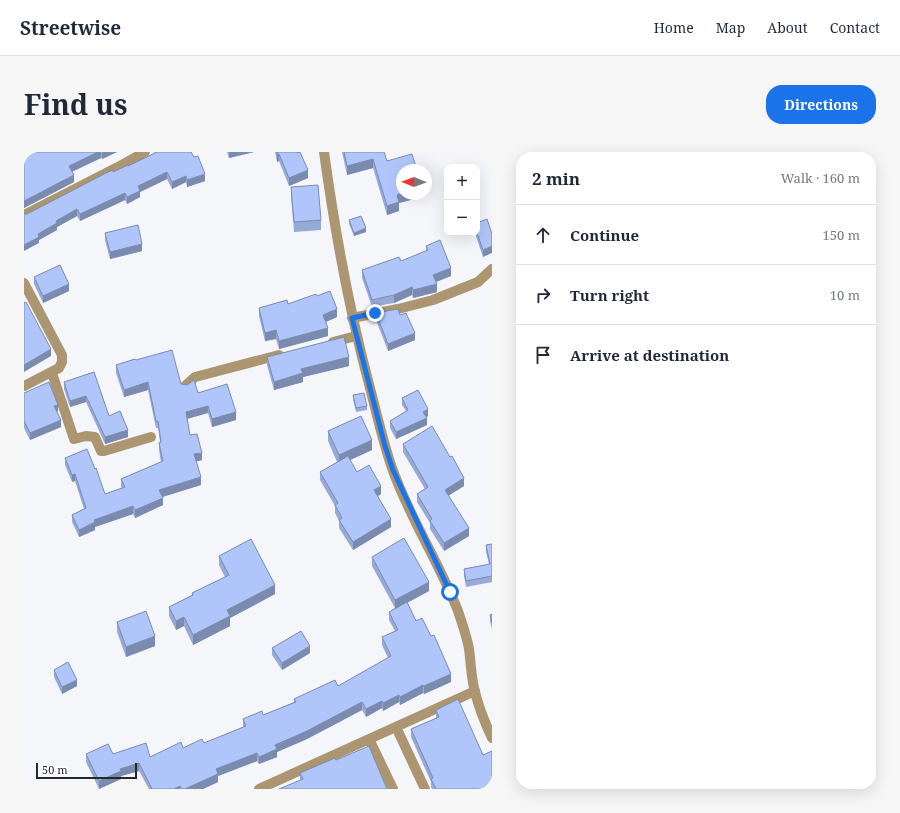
<!DOCTYPE html>
<html lang="en">
<head>
<meta charset="utf-8">
<style>
	:root { --surface:#fff; --page:#f6f6f7; --text:#1f2937; --muted:#747a83; --line:#e0e1e3; --accent:#1a73e8 }
	body { margin:0; font-family:"Noto Serif",serif; background:var(--page); color:var(--text) }
	.controls { position:absolute; right:12px; top:12px; display:grid; overflow:hidden; border-radius:8px; box-shadow:0 4px 16px #0002 }
	.controls button { width:36px; height:36px; display:grid; place-items:center; padding:0; border:0; border-bottom:1px solid var(--line); background:var(--surface); color:var(--text); font:20px sans-serif }
	.compass { position:absolute; left:372px; top:12px; width:36px; height:36px; border-radius:50%; background:var(--surface); box-shadow:0 4px 16px #0002; rotate:271deg }
	.scale { position:absolute; left:12px; bottom:10px; width:101px; box-sizing:border-box; padding-left:4px; border:2px solid #262728; border-top:0; font-size:11px; line-height:14px; white-space:nowrap; color:#262728; -webkit-text-stroke:3px #fff; paint-order:stroke }
	.stop { position:absolute; width:12px; height:12px; margin:-9px; border:3px solid #1a73e8; border-radius:50%; background:#fff }
	.stop.end { background:#1a73e8; border-color:#fff; box-shadow:0 1px 4px #0008 }
	.list { margin:0; padding:0; list-style:none }
	h2 { display:flex; justify-content:space-between; align-items:center; height:52px; margin:0; padding:0 16px; font-size:17px }
	h2 small { font-size:13px; font-weight:400; color:var(--muted) }
	.list li { display:grid; grid-template-columns:26px 1fr auto; gap:12px; align-items:center; box-sizing:border-box; height:60px; padding:0 16px; border-top:1px solid var(--line) }
	.list b { display:block; font-size:15px; white-space:nowrap }
	.list em { font-size:13px; font-style:normal; color:var(--muted) }
	.icon { flex:none; width:22px; height:22px; fill:none; stroke:currentColor; stroke-width:2; stroke-linecap:round; stroke-linejoin:round }
	.map { position:relative; flex:none; width:468px; height:637px; overflow:hidden; border-radius:16px }
	header { display:flex; align-items:center; gap:24px; box-sizing:border-box; height:56px; padding:0 20px; background:var(--surface); border-bottom:1px solid var(--line) }
	header strong { font-size:19px }
	nav { display:flex; gap:22px; margin-inline-start:auto; font-size:14px }
	.intro { display:flex; align-items:center; justify-content:space-between; box-sizing:border-box; height:96px; padding:0 24px }
	h1 { margin:0; font-size:28px }
	.button { padding:10px 18px; border-radius:16px; background:var(--accent); color:#fff; font-size:14px; font-weight:700 }
	main { display:flex; gap:24px; padding:0 24px }
	aside { flex:1; background:var(--surface); border-radius:16px; box-shadow:0 4px 16px #0002 }
	.map>svg:first-child { display:block }
	.lines { fill:none; stroke-linecap:round; stroke-linejoin:round }
	.minor { stroke:#ac9571; stroke-width:10 }
	.tertiary { stroke:#ac9571; stroke-width:10 }
	.wall { fill:#97aad7 }
	.shaded-wall { fill:#7b8baf }
	.building { fill:#b0c6fa; stroke:#7b8baf }
	.route { stroke:#1a73e8; stroke-width:5 }
</style>
</head>
<body>
<header>
<strong>Streetwise</strong>
<nav><a>Home</a><a>Map</a><a>About</a><a>Contact</a></nav>
</header>
<div class="intro"><h1>Find us</h1><a class="button">Directions</a></div>
<main>
<div class="map">
<svg width="468" height="637" viewBox="0 0 468 637">
	<rect width="100%" height="100%" fill="#f4f6fa"/>
	<g class="lines">
		<!-- minor -->
		<path class="minor" d="M0,63L94,15L121,0
			M0,131L38,203V210L35,216L0,234
			M328,166L374,157L409,148L454,130L468,117
			M309,190L332,184
			M28,221L50,287L62,284L71,285L77,299H80L127,285
			M161,234L171,225L255,203
			M372,575L401,637
			M345,587L369,637
			M235,637L451,539"/>
		<!-- tertiary -->
		<path class="tertiary" d="M300,0C311,80 325,158 346,236C353,263 359,290 368,316C385,365 415,410 434,459C438,471 443,485 445,497C447,511 447,526 451,540C455,556 461,571 468,586"/>
	</g>
	<!-- wall -->
	<path class="wall" d="M0,0H93L78,7L77,6L48,20L50,30L0,56Z
		M130,0H167L181,29L163,35L162,30L148,37L143,27L116,40V45L103,52L101,48L56,69L53,64L33,75V78L15,88V91L3,62L89,20L104,14L131,1Z
		M203,0H230L205,6Z
		M251,0H273L284,26L265,34L255,9L253,10Z
		M318,0H360L363,9L398,42V45L375,51V59L363,63L349,16L323,23Z
		M267,35L297,68V78L270,80L267,44Z
		M463,67L459,105L451,81H453Z
		M325,68L342,80L330,84L325,72Z
		M81,81L118,99L86,107L81,88Z
		M402,94L427,124L412,130L413,140L389,146L388,143L370,151L348,155L338,126V118L377,109L402,99Z
		M10,125L45,139L19,151L10,132Z
		M293,144L313,165L302,170L304,184L255,197L252,187L241,189L235,164V156L264,152Z
		M352,161L376,163L391,188L364,199L352,168Z
		M243,205L325,214L279,225V230L250,238L243,213Z
		M112,208L174,241L212,268L188,275L184,261L163,267L166,283L178,308L172,309L177,333L138,345L139,353L111,366L109,362L71,375V378L55,385L48,370V363L60,357L51,329L48,330L41,313V306L81,342L98,336L97,335V327L137,310L135,298V291L136,290L134,276H132L124,238L100,245L92,221V213Z
		M70,220L85,264L104,285L81,292L62,250L46,255L40,237V230Z
		M0,241L34,259L33,260L37,275L6,288L0,276Z
		M329,243L343,254V258L332,260L329,247Z
		M378,246L404,264L402,265L403,273L372,287L366,276V269L382,259L378,253Z
		M304,279L348,298L326,308L333,320L357,342L354,344L367,375L329,398L315,376V369L311,361V354L296,328V320L313,310L304,289Z
		M379,292L440,334L424,343L445,384L420,399L406,377V371L393,350V342L401,337L379,300Z
		M468,392V430L442,435L440,424V417L465,412L462,400V393Z
		M195,404L251,442L206,466V474L169,493L160,474L152,478L145,464V455L168,443V441L201,425L195,413Z
		M348,405L405,439L383,451L392,469L427,530L400,542L399,541L376,553L375,550L359,559L358,556L342,565L338,558L283,587L253,600V605L235,612L233,609L194,624V630L179,637H125L115,619L97,624V627L75,637L62,610V602H89L126,605L159,596L180,591L219,575V567L239,563L270,550V547L314,534L364,506L358,493V485L371,479L365,468V460L371,456L348,414Z
		M468,462V477L466,470V463Z
		M93,470L131,494L102,505L93,480Z
		M248,496L286,501L258,518L248,503Z
		M30,518L53,534L38,542L30,525Z
		M412,558L468,637H408L407,635V630L387,585V577L412,566Z
		M312,608L363,637L276,628V621Z"/>
	<!-- shaded-wall -->
	<path class="shaded-wall" d="M74,0H77V6L45,21V14Z
		M79,0H93L78,7V1Z
		M205,0H230L205,6Z
		M253,2H255V9L253,10Z
		M349,7V16L323,23V14Z
		M284,18V26L265,34V26Z
		M143,20V27L116,40V45L103,52V45L114,34Z
		M181,22V29L163,35V28Z
		M50,23V30L0,56V49Z
		M162,24V30L148,37V30Z
		M101,41V48L56,69V62Z
		M378,41V42H398V45L375,51V59L363,63V54L373,43Z
		M53,57V64L33,75V78L15,88V91L0,99V93L14,82L32,69Z
		M342,76V80L330,84V81Z
		M118,92V99L86,107V100Z
		M468,94V101L459,105V98Z
		M427,116V124L409,131V123Z
		M45,132V139L19,151V144Z
		M413,132V140L389,146V138Z
		M388,135V143L370,151V143Z
		M313,157V165L299,171V163Z
		M304,176V184L255,197V189Z
		M252,178V187L241,189V181Z
		M391,181V188L364,199V192Z
		M27,197V204L0,220V213Z
		M325,205V214L279,225V230L250,238V230L277,217Z
		M124,230V238L100,245V238Z
		M62,244V250L46,255V249Z
		M34,253V259L30,261V254Z
		M184,254V261L162,267V260Z
		M404,257V264L399,267V260Z
		M212,260V268L188,275V267Z
		M403,266V273L372,287V280Z
		M37,268V275L6,288V281Z
		M104,278V285L81,292V285Z
		M348,288V298L315,313V303Z
		M178,301V308L170,310V302Z
		M51,322V329L48,330V323Z
		M177,325V333L135,346V338Z
		M440,326V334L421,346V338Z
		M357,334V342L350,346V338Z
		M139,346V353L111,366V358Z
		M109,354V362L71,375V378L55,385V378L70,368Z
		M367,367V375L329,398V390Z
		M445,376V384L420,399V391Z
		M405,430V439L371,457V448Z
		M251,433V442L206,466V474L169,493V483L203,458Z
		M160,465V474L152,478V469Z
		M131,484V494L102,505V495Z
		M286,494V501L258,518V511Z
		M427,522V530L400,542V534Z
		M53,528V534L38,542V535Z
		M399,533V541L376,553V545Z
		M375,543V550L359,559V551Z
		M358,549V556L342,565V557Z
		M338,550V558L283,587L253,600V605L235,612V605L251,593Z
		M233,601V609L194,624V630L179,637H161L192,617Z
		M115,611V619L97,624V627L75,637V629L96,617Z
		M156,634V637H150Z"/>
	<!-- building -->
	<path class="building" d="M0,0H74L45,14L50,23L0,49Z
		M133,0H167L170,5L174,4L181,22L163,28L162,24L148,30L143,20L114,34L116,39L103,45L101,41L56,62L53,57L32,69L33,71L14,82L15,85L0,93V62H3L82,21L89,18V20L104,13V14Z
		M253,0H273V1L276,0L284,18L265,26L255,2H253Z
		M320,0H360L363,9L388,2L393,18H378V41L373,43L375,50L363,54L349,7L323,14Z
		M294,33L297,68L270,70L267,35Z
		M337,64L342,76L330,81L325,68Z
		M463,67L468,82V94L459,98L453,81V71Z
		M114,73L118,92L86,100L81,81Z
		M416,88L427,116L409,123L413,132L389,138L388,135L370,143L348,148L338,118L375,105L377,109L404,98L402,94Z
		M36,113L45,132L19,144L10,125Z
		M306,139L313,157L299,163L304,176L255,189L252,178L241,181L235,156L263,148L264,152L292,142L293,144Z
		M2,150L27,197L0,213V151Z
		M374,157L376,163L382,161L391,181L364,192L352,161Z
		M320,185L325,205L277,217L279,221L250,230L243,205Z
		M148,198L157,232L163,233L170,228L174,241L203,232L212,260L188,267L184,254L162,260L166,283L173,282L178,301L170,302L177,325L135,338L139,346L111,358L109,354L70,368L71,370L55,378L48,363L62,356L51,322L48,323L41,306L63,297L71,317L72,316L81,342L101,335L97,327L139,309L135,291L137,290L134,269H132L124,230L100,238L92,213L111,207L112,208Z
		M70,220L85,264L96,259L104,278L81,285L62,244L46,249L40,230Z
		M25,230L34,253L30,254L37,268L6,281L0,269V241Z
		M394,238L404,257L399,260L403,266L372,280L366,269L384,258L378,246Z
		M340,241L343,254L332,256L329,243Z
		M337,264L348,288L315,303L304,279Z
		M408,274L426,305L428,304L440,326L421,338L445,376L420,391L406,369L408,367L393,342L404,335L379,292Z
		M324,304L333,320L345,313L357,334L350,338L367,367L329,390L315,368L318,366L311,353L314,351L296,320Z
		M380,386L405,430L371,448L348,405Z
		M227,387L251,433L203,458L206,464L169,483L160,465L152,469L145,455L169,443L168,441L205,423L195,404Z
		M468,392V424L442,429L440,417L466,412L462,393Z
		M383,450L392,469L398,466L407,484L410,483L427,522L400,534L399,533L376,545L375,543L359,551L358,549L342,557L338,550L283,579L251,593L253,597L235,605L233,601L192,617L194,622L161,637H158L156,634L150,637H128L115,611L96,617L97,619L75,629L62,602L84,592L89,602L122,591L126,605L157,590L159,596L178,587L180,591L222,574L219,567L238,559L239,563L272,550L270,547L311,528L314,534L367,504L358,485L374,478L365,460Z
		M122,459L131,484L102,495L93,470Z
		M468,462V470L466,463Z
		M277,479L286,494L258,511L248,496Z
		M44,510L53,528L38,535L30,518Z
		M434,547L459,603L468,599V637H412L407,627L409,626L387,577L415,565L412,558Z
		M345,594L363,637H255L279,627L276,621L311,606L312,608Z"/>
	<g class="lines">
		<!-- route -->
		<path class="route" d="M351,161L328,166L361,294L369,318L426,440"/>
	</g>
</svg>
<div class="controls">
<button>+</button>
<button>−</button>
</div>
<svg class="compass" viewBox="-18 -18 36 36"><path d="M0-13l5 13h-10z" fill="#e53935"/><path d="M0 13l5-13h-10z" fill="#747a83"/></svg>
<div class="scale">50 m</div>
<div class="stop" style="left:426px;top:440px"></div>
<div class="stop end" style="left:351px;top:161px"></div>
</div>
<aside>
<h2>2 min<small>Walk · 160 m</small></h2>
<ul class="list">
<li><svg class="icon" aria-label="ahead" viewBox="0 0 24 24"><path d="M12 20V5M6 11l6-6 6 6"/></svg><div><b>Continue</b></div><em>150 m</em></li>
<li><svg class="icon" aria-label="right" viewBox="0 0 24 24"><path d="M7 20v-9h11M14 6l5 5-5 5"/></svg><div><b>Turn right</b></div><em>10 m</em></li>
<li><svg class="icon" aria-label="arrive" viewBox="0 0 24 24"><path d="M6 21V4h12l-3 4 3 4H6"/></svg><div><b>Arrive at destination</b></div></li>
</ul>
</aside>
</main>
</body>
</html>
